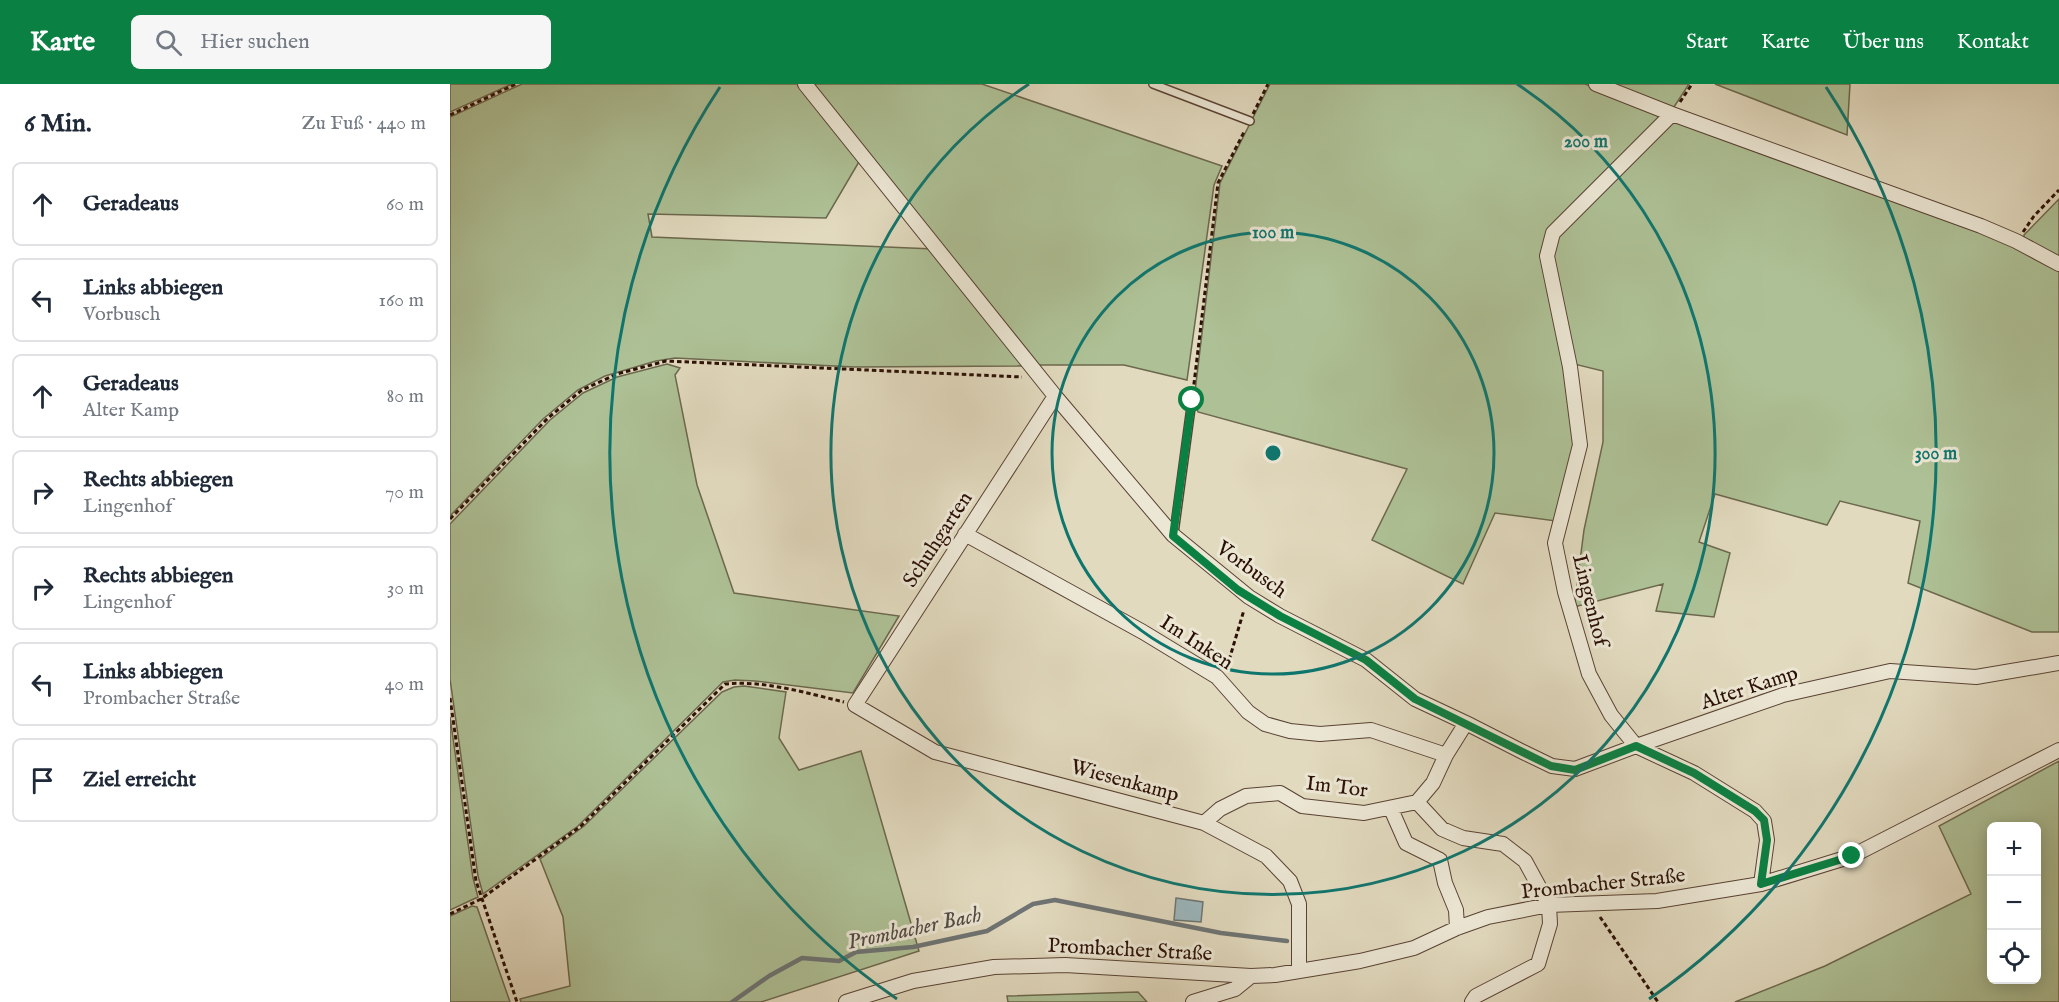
<!DOCTYPE html>
<html lang="de">
<head>
<meta charset="utf-8">
<style>
	:root { --surface:#fff; --page:#f6f6f7; --text:#1f2937; --muted:#747a83; --line:#e0e1e3; --accent:#0b8043 }
	body { margin:0; font-family:"IM FELL English",serif; background:var(--page); color:var(--text) }
	.controls { position:absolute; right:18px; bottom:18px; display:grid; overflow:hidden; border-radius:9px; box-shadow:0 3px 15px #0003 }
	.controls button { width:54px; height:54px; display:grid; place-items:center; padding:0; border:0; border-bottom:2px solid var(--line); background:var(--surface); color:var(--text); font:30px sans-serif }
	.stop { position:absolute; width:18px; height:18px; margin:-14px; border:4px solid #0b8043; border-radius:50%; background:#fff }
	.stop.end { background:#0b8043; border-color:#fff; box-shadow:0 2px 6px #0008 }
	.list { margin:0; padding:0; list-style:none }
	h2 { display:flex; justify-content:space-between; align-items:center; height:78px; margin:0; padding:0 24px; font-size:26px }
	h2 small { font-size:20px; font-weight:400; color:var(--muted) }
	.list li { display:grid; grid-template-columns:39px 1fr auto; gap:18px; align-items:center; box-sizing:border-box; height:84px; margin:0 12px 12px; padding:0 12px; border:2px solid var(--line); border-radius:9px }
	.list b { display:block; font-size:22px; white-space:nowrap }
	.list p { margin:0; font-size:20px; white-space:nowrap; color:var(--muted) }
	.list em { font-size:20px; font-style:normal; color:var(--muted) }
	.icon { flex:none; width:33px; height:33px; fill:none; stroke:currentColor; stroke-width:2; stroke-linecap:round; stroke-linejoin:round }
	.map { position:relative; flex:none; width:1609px; height:918px; overflow:hidden }
	header { display:flex; align-items:center; gap:36px; box-sizing:border-box; height:84px; padding:0 30px; background:var(--accent); color:#fff }
	header strong { font-size:28px }
	nav { display:flex; gap:33px; margin-inline-start:auto; font-size:21px }
	.search { width:420px; height:54px; background:var(--page); display:flex; align-items:center; gap:15px; box-sizing:border-box; padding:0 21px; border-radius:9px; color:var(--muted); font-size:22px }
	main { display:flex }
	aside { flex:1; background:var(--surface) }
	.map>svg:first-child { display:block }
	.green { fill:#aec196; stroke:#6c684e; stroke-width:1.5; fill-rule:evenodd }
	.water { fill:#9bb7bd; stroke:#6e7474; stroke-width:1.5 }
	.lines { fill:none; stroke-linecap:round; stroke-linejoin:round }
	.stream { stroke:#6e7474; stroke-width:4.5 }
	.lane-casing { stroke:#594234; stroke-width:10 }
	.street-casing { stroke:#594234; stroke-width:16 }
	.path { stroke:#2b1006; stroke-width:3; stroke-dasharray:4.5 3; stroke-linecap:butt }
	.lane { stroke:#ece7d5; stroke-width:7 }
	.street { stroke:#ece7d5; stroke-width:14 }
	.route { stroke:#0b8043; stroke-width:8 }
	.ring { fill:none; stroke:#0f766e; stroke-width:3 }
	.labels { text-anchor:middle; stroke-width:6; stroke-linejoin:round; paint-order:stroke }
	.street-label { font-size:21px; fill:#2b1006; stroke:#ece7d5 }
	.water-label { font-size:22px; font-style:italic; fill:#524a46; stroke:#ece7d5 }
	.centre { fill:#0f766e; stroke:#ece7d5; stroke-width:3 }
	.ring-label { font-size:18px; text-anchor:middle; font-weight:bold; fill:#0f766e; stroke:#ece7d5; stroke-width:6; stroke-linejoin:round; paint-order:stroke }
</style>
</head>
<body>
<header>
<strong>Karte</strong>
<div class="search"><svg class="icon" aria-label="search" viewBox="0 0 24 24"><circle cx="10" cy="10" r="6"/><path d="M15 15l6 6"/></svg>Hier suchen</div>
<nav><a>Start</a><a>Karte</a><a>Über uns</a><a>Kontakt</a></nav>
</header>
<main>
<aside>
<h2>6 Min.<small>Zu Fuß · 440 m</small></h2>
<ul class="list">
<li><svg class="icon" aria-label="ahead" viewBox="0 0 24 24"><path d="M12 20V5M6 11l6-6 6 6"/></svg><div><b>Geradeaus</b></div><em>60 m</em></li>
<li><svg class="icon" aria-label="left" viewBox="0 0 24 24"><path d="M17 20v-9H6M10 6l-5 5 5 5"/></svg><div><b>Links abbiegen</b><p>Vorbusch</p></div><em>160 m</em></li>
<li><svg class="icon" aria-label="ahead" viewBox="0 0 24 24"><path d="M12 20V5M6 11l6-6 6 6"/></svg><div><b>Geradeaus</b><p>Alter Kamp</p></div><em>80 m</em></li>
<li><svg class="icon" aria-label="right" viewBox="0 0 24 24"><path d="M7 20v-9h11M14 6l5 5-5 5"/></svg><div><b>Rechts abbiegen</b><p>Lingenhof</p></div><em>70 m</em></li>
<li><svg class="icon" aria-label="right" viewBox="0 0 24 24"><path d="M7 20v-9h11M14 6l5 5-5 5"/></svg><div><b>Rechts abbiegen</b><p>Lingenhof</p></div><em>30 m</em></li>
<li><svg class="icon" aria-label="left" viewBox="0 0 24 24"><path d="M17 20v-9H6M10 6l-5 5 5 5"/></svg><div><b>Links abbiegen</b><p>Prombacher Straße</p></div><em>40 m</em></li>
<li><svg class="icon" aria-label="arrive" viewBox="0 0 24 24"><path d="M6 21V4h12l-3 4 3 4H6"/></svg><div><b>Ziel erreicht</b></div></li>
</ul>
</aside>
<div class="map">
<svg width="1609" height="918" viewBox="0 0 1609 918">
	<rect width="100%" height="100%" fill="#e2dabf"/>
	<filter id="stains"><feTurbulence type="fractalNoise" baseFrequency=".00333" numOctaves="4"/><feColorMatrix values="0 0 0 0 .2 0 0 0 0 .09 0 0 0 0 .02 0 0 0 .5 -.17"/></filter>
	<radialGradient id="worn" r=".72"><stop offset=".6" stop-color="#630" stop-opacity="0"/><stop offset="1" stop-color="#630" stop-opacity=".3"/></radialGradient>
	<!-- green -->
	<path class="green" d="M0,0H62L0,28Z
		M72,0H347L410,76L376,134L198,130L202,153L484,165L578,282L404,283L225,274L206,277L155,292L128,306L93,335L0,432V33Z
		M360,0H532L772,82L764,101L737,296L674,281H589Z
		M820,0H1135L1195,22L1208,31V37L1100,150L1126,363L1106,437L1045,429L1013,500L922,456L957,385L748,328L744,316L770,99Z
		M1154,0H1239L1222,26Z
		M1265,0H1400L1397,51Z
		M1223,36L1531,146L1609,185V548H1582L1458,499L1470,437L1390,417L1377,441L1265,410L1249,458L1280,469L1264,533L1206,527L1213,500L1124,523L1134,446L1153,358V287L1124,280L1100,173L1107,150Z
		M1609,115V176L1574,158V151Z
		M217,280L230,284L225,291L247,401L284,509L449,532L403,609L305,597L285,596L273,598L128,742L33,810L28,792L0,595V440L100,336L133,309L167,293Z
		M294,602L336,608L329,654L349,686L411,667L469,867L311,918H71L70,915L120,902L113,833L90,775L134,742L272,608L284,603Z
		M0,633L23,794L28,813L0,826Z
		M1609,677V918H1285L1375,882L1521,810L1489,742ZM1542,742H1586V896H1542Z
		M22,822L27,823L60,918H0V832Z
		M688,908L697,918H558L557,912Z"/>
	<!-- water -->
	<path class="water" d="M726,814L753,818L751,838L724,836Z"/>
	<g class="lines">
		<!-- stream -->
		<path class="stream" d="M282,918L319,892L352,874L389,877L406,868L463,863L537,847L583,820L605,816L771,849L837,857"/>
		<!-- lane casing -->
		<g class="lane-casing">
			<path id="lane" d="M703,0L800,37
				M724,449L742,316"/>
		</g>
		<!-- street casing -->
		<g class="street-casing">
			<path id="street" d="M355,0L605,312L723,451L799,513L830,532L916,576L965,615L1016,639L1075,669L1102,682L1125,685L1186,662L1333,611L1440,587L1526,593L1609,579
				M1146,0L1222,30L1531,142L1566,157L1609,180
				M1222,30L1103,149L1097,172L1120,283L1130,361L1105,459L1115,508L1139,590L1161,631L1186,662L1244,689L1305,727L1314,737L1317,756L1311,800
				M605,312L405,621L485,668L754,739L816,772L840,797L849,820V887
				M515,450L693,548L767,593L798,628L815,640L840,647L870,650L921,646L996,671
				M967,718L992,745L1013,754L1053,760L1075,777L1099,821L1100,840L1088,880L1026,912L1022,918
				M941,725L956,759L990,776L995,799L1006,826L1007,844
				M754,739L770,725L796,712L830,709L852,722L914,729L967,718L983,699L996,671L1016,639
				M396,918L463,897L544,883L615,881L801,892L825,891L910,877L964,864L1007,844L1038,833L1099,821L1207,817L1311,800L1402,772L1609,666
				M743,918L785,905L801,892"/>
		</g>
		<!-- path -->
		<path class="path" d="M1230,18L1242,0
			M803,30L818,0
			M0,31L66,0
			M1573,148L1584,132L1609,106
			M743,308L768,99L795,46
			M0,435L98,334L132,306L167,290L216,277L572,293
			M777,583L794,526
			M0,614L26,797L67,918
			M0,830L31,815L131,742L275,600C313,596 357,609 394,618
			M1150,833L1208,918"/>
		<!-- lane -->
		<use href="#lane" class="lane"/>
		<!-- street -->
		<use href="#street" class="street"/>
	</g>
	<g class="lines">
		<!-- route -->
		<path class="route" d="M742,316L723,452L788,506L830,532L916,576L965,615L1101,682L1125,686L1186,662L1244,689L1305,727L1314,736L1317,756L1311,800L1402,772"/>
	</g>
	<!-- distance rings -->
	<g class="ring">
		<circle cx="823" cy="369" r="221"/>
		<path d="M1067 0A442 442 0 1 1 579 0"/>
		<path d="M447 915A663 663 0 0 1 270 3M1376 3A663 663 0 0 1 1199 915"/>
	</g>
	<g class="labels">
		<!-- street labels -->
		<g class="street-label">
			<text transform="translate(487 455) rotate(-57)" y="7">Schuhgarten</text>
			<text transform="translate(802 485) rotate(36)" y="7">Vorbusch</text>
			<text transform="translate(1141 516) rotate(76)" y="7">Lingenhof</text>
			<text transform="translate(747 558) rotate(33)" y="7">Im Inken</text>
			<text transform="translate(1299 603) rotate(-18)" y="7">Alter Kamp</text>
			<text transform="translate(675 696) rotate(15)" y="7">Wiesenkamp</text>
			<text transform="translate(887 702) rotate(7)" y="7">Im Tor</text>
			<text transform="translate(1153 799) rotate(-6)" y="7">Prombacher Straße</text>
			<text transform="translate(680 865) rotate(3)" y="7">Prombacher Straße</text>
		</g>
		<!-- water labels -->
		<g class="water-label">
			<text transform="translate(464 843) rotate(-12)" y="8">Prombacher Bach</text>
		</g>
	</g>
	<circle cx="823" cy="369" r="9" class="centre"/>
	<g class="ring-label">
		<text x="1136" y="63">200 m</text>
		<text x="823" y="154">100 m</text>
		<text x="1486" y="375">300 m</text>
	</g>
	<rect width="100%" height="100%" filter="url(#stains)"/>
	<rect width="100%" height="100%" fill="url(#worn)"/>
</svg>
<div class="controls">
<button>+</button>
<button>−</button>
<button><svg class="icon" aria-label="locate" viewBox="0 0 24 24"><circle cx="12" cy="12" r="6"/><path d="M12 2v4M12 18v4M2 12h4M18 12h4"/></svg></button>
</div>
<div class="stop" style="left:742px;top:316px"></div>
<div class="stop end" style="left:1402px;top:772px"></div>
</div>
</main>
</body>
</html>
